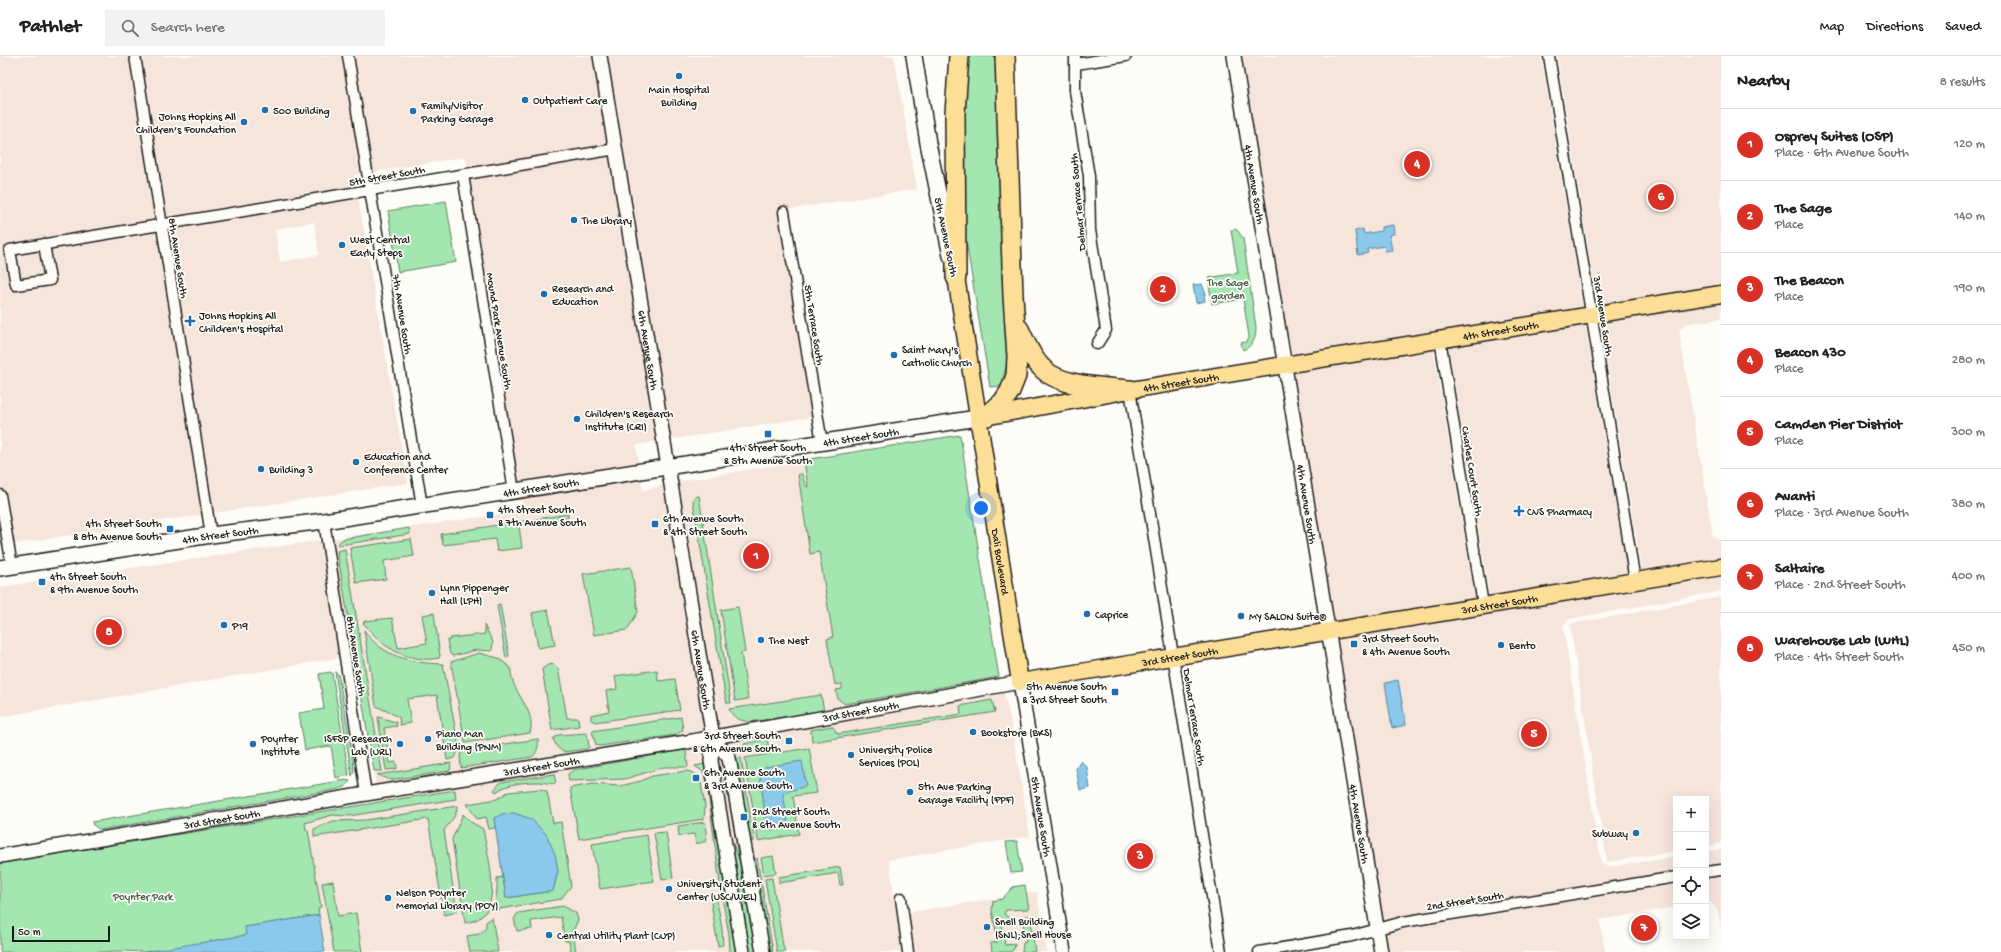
<!DOCTYPE html>
<html lang="en">
<head>
<meta charset="utf-8">
<style>
	:root { --surface:#fff; --page:#f2f2f2; --text:#222; --muted:#767676; --line:#e0e0e0; --accent:#d93025 }
	body { margin:0; font-family:"Gochi Hand",sans-serif; background:var(--page); color:var(--text) }
	.controls { position:absolute; right:12px; bottom:12px; display:grid; overflow:hidden; border-radius:0px; box-shadow:0 4px 16px #0002 }
	.controls button { width:36px; height:36px; display:grid; place-items:center; padding:0; border:0; border-bottom:1px solid var(--line); background:var(--surface); color:var(--text); font:20px sans-serif }
	.scale { position:absolute; left:12px; bottom:10px; width:98px; box-sizing:border-box; padding-left:4px; border:2px solid #1c1c1c; border-top:0; font-size:11px; line-height:14px; white-space:nowrap; color:#1c1c1c; -webkit-text-stroke:3px #fdfcf7; paint-order:stroke }
	.you { position:absolute; left:981px; top:452px; width:14px; height:14px; margin:-10px; border:3px solid #fff; border-radius:50%; background:#1a73e8; box-shadow:0 0 0 6px #1a73e833 }
	.badge { display:grid; place-items:center; width:26px; height:26px; border-radius:50%; background:var(--accent); color:#fff; font-size:13px; font-weight:700 }
	.pin { position:absolute; translate:-50% -50%; border:2px solid #fff; box-shadow:0 1px 4px #0006 }
	.list { margin:0; padding:0; list-style:none }
	h2 { display:flex; justify-content:space-between; align-items:center; height:52px; margin:0; padding:0 16px; font-size:17px }
	h2 small { font-size:13px; font-weight:400; color:var(--muted) }
	.list li { display:grid; grid-template-columns:26px 1fr auto; gap:12px; align-items:center; box-sizing:border-box; height:72px; padding:0 16px; border-top:1px solid var(--line) }
	.list b { display:block; font-size:15px; white-space:nowrap }
	.list p { margin:0; font-size:13px; white-space:nowrap; color:var(--muted) }
	.list em { font-size:13px; font-style:normal; color:var(--muted) }
	.icon { flex:none; width:22px; height:22px; fill:none; stroke:currentColor; stroke-width:2; stroke-linecap:round; stroke-linejoin:round }
	.map { position:relative; flex:none; width:1721px; height:896px; overflow:hidden }
	header { display:flex; align-items:center; gap:24px; box-sizing:border-box; height:56px; padding:0 20px; background:var(--surface); border-bottom:1px solid var(--line) }
	header strong { font-size:19px }
	nav { display:flex; gap:22px; margin-inline-start:auto; font-size:14px }
	.search { width:280px; height:36px; background:var(--page); display:flex; align-items:center; gap:10px; box-sizing:border-box; padding:0 14px; border-radius:0px; color:var(--muted); font-size:15px }
	main { display:flex }
	aside { flex:1; background:var(--surface) }
	.map>svg:first-child { display:block }
	.built { fill:#f6e5db; fill-rule:evenodd }
	.green { fill:#a3e6b0; stroke:#608166 }
	.water { fill:#8ac9eb; stroke:#5e8498 }
	.lines { fill:none; stroke-linecap:round; stroke-linejoin:round }
	.minor-casing { stroke:#1c1c1c; stroke-width:13 }
	.tertiary-casing { stroke:#1c1c1c; stroke-width:16 }
	.secondary-casing { stroke:#1c1c1c; stroke-width:18 }
	.primary-casing { stroke:#1c1c1c; stroke-width:19 }
	.motorway-casing { stroke:#1c1c1c; stroke-width:22 }
	.minor { stroke:#fdfcf7; stroke-width:10 }
	.tertiary { stroke:#fdfcf7; stroke-width:13 }
	.secondary { stroke:#fdfcf7; stroke-width:15 }
	.primary { stroke:#fdde96; stroke-width:16 }
	.motorway { stroke:#fdde96; stroke-width:19 }
	.poi-dot { fill:#1f6fb2; stroke:#fdfcf7; stroke-width:1.5 }
	.labels { text-anchor:middle; stroke-width:3.5; stroke-linejoin:round; paint-order:stroke }
	.poi-label { font-size:11px; fill:#1c1c1c; stroke:#fdfcf7; text-anchor:start }
	.street-label { font-size:11px; fill:#1c1c1c; stroke:#fdfcf7 }
	.park-label { font-size:11px; fill:#445948; stroke:#fdfcf7 }
</style>
</head>
<body>
<header>
<strong>Pathlet</strong>
<div class="search"><svg class="icon" aria-label="search" viewBox="0 0 24 24"><circle cx="10" cy="10" r="6"/><path d="M15 15l6 6"/></svg>Search here</div>
<nav><a>Map</a><a>Directions</a><a>Saved</a></nav>
</header>
<main>
<div class="map">
<svg width="1721" height="896" viewBox="0 0 1721 896">
	<rect width="100%" height="100%" fill="#fdfcf7"/>
	<filter id="ink" filterUnits="userSpaceOnUse"><feTurbulence type="fractalNoise" baseFrequency=".025" numOctaves="2"/><feDisplacementMap in="SourceGraphic" scale="8" xChannelSelector="R" yChannelSelector="G"/><feConvolveMatrix kernelMatrix="1 2 1 2 8 2 1 2 1" color-interpolation-filters="sRGB"/></filter>
	<g filter="url(#ink)">
		<!-- built -->
		<path class="built" d="M0,0H894L917,133L779,155L811,361L636,389L643,434L692,423L960,379L999,621L1010,661L1030,780L889,804L897,858L1037,836L1047,896H325L319,859L246,871L183,778L377,746L374,715L354,599L0,661V531L523,455L466,101L354,119L408,427L0,490ZM314,166L319,199L280,206L275,173Z
			M1242,0H1541L1583,253L1291,301Z
			M1557,0H1721V231L1598,251Z
			M1721,245V263L1685,268L1679,275L1713,480L1721,485V504L1642,517L1600,264Z
			M1585,266L1627,519L1490,542L1448,289Z
			M1433,291L1475,544L1335,567L1293,314Z
			M1721,517V535L1569,563L1563,569L1601,807L1608,811L1676,801V815L1383,863L1337,580Z
			M1721,541V787L1706,790V743H1676V795L1607,806L1570,568Z
			M1721,793V807L1706,810V796Z
			M1721,821V873L1718,855L1711,846H1706V823Z
			M1676,828V851L1600,864L1605,896H1389L1385,876Z"/>
		<!-- green -->
		<path class="green" d="M967,0H997C998,46 1001,91 1002,137C1003,191 998,245 1012,297L1007,307L1001,330L990,331L965,179L963,125Z
			M446,145L456,206L398,216L388,155Z
			M1236,173L1243,182L1256,271C1256,284 1253,289 1243,294L1241,287L1246,286L1249,280L1243,243L1212,248L1208,222L1238,217L1231,174Z
			M960,379L999,621L845,648L838,643L836,634L842,633V628L835,629L827,583L833,581L819,496L810,498L798,418H802L805,429L808,431L804,404Z
			M699,440L731,647H727L725,639L693,445L694,441Z
			M568,458V462L519,470L522,492L497,495L495,483L443,489L441,478Z
			M409,472L410,478L340,489L337,488L343,483Z
			M411,483L414,500L384,505L386,523L356,527L350,492Z
			M345,493L382,715H374L337,495Z
			M631,511L638,556L627,574L594,579L583,518Z
			M500,548L509,600L506,602L497,549Z
			M738,551L745,596L741,597L748,643L735,645L721,554Z
			M548,554L555,589L538,592L532,557Z
			M434,557L440,600L439,602C423,606 401,600 388,591C378,585 371,575 363,567L365,565L392,562L398,592L427,587L422,559Z
			M484,569L493,586L492,595L476,594L453,600L450,598L447,584H450V582L485,578Z
			M364,574C382,601 412,607 443,608L459,692L455,702L447,704L437,639L407,643L411,667L400,669L399,661L376,650Z
			M479,597L498,602L511,612C509,636 537,652 530,677L465,687L451,606Z
			M554,608L558,612L567,662H578L579,670L552,674L542,613L548,609Z
			M657,614L658,625L675,623L680,654L595,666L591,664V659L609,655L606,635L617,633L615,620Z
			M330,616L332,617L349,719L336,722L331,690L305,694L299,657L324,653L319,618Z
			M335,616L338,618L339,622L353,703L354,715L352,720Z
			M821,639L824,655L750,666C739,664 734,663 729,653Z
			M992,644L995,656L812,686L811,674L832,670L838,678L961,658L960,650Z
			M378,661L396,666L397,670L384,672L390,707L396,706L397,713L386,714Z
			M681,661L683,674L676,679L600,690L596,689L592,675Z
			M587,677L589,691L587,693L563,696L557,691L553,683L558,679Z
			M538,683C539,691 537,697 532,701L461,712L460,698L465,694Z
			M767,683L769,693L743,696L744,688Z
			M809,692L817,737L793,740L799,778L758,785L745,702Z
			M683,694L686,695L688,711H664L625,723L569,725L568,718L573,714Z
			M741,702L754,783V786L749,784L736,706L737,703Z
			M451,707L450,715L390,724L377,719Z
			M705,708L737,896H730L729,878L721,836L706,720L702,715L695,710Z
			M687,715L694,717L700,722L705,750L704,763L579,783L570,732L593,728L620,730L641,725L652,720Z
			M554,718L556,727C550,729 545,726 540,726C525,726 508,727 496,736L494,734L501,726Z
			M346,724L350,725L345,731L339,733L100,774L93,769L92,766Z
			M540,733L547,735L553,767L561,766L571,830L561,843L494,854L497,834V822L503,821L506,842L553,835L558,815L494,762L495,772L489,773L486,761L477,763L467,748L497,743L508,736Z
			M455,734L456,743L349,760L332,759L305,767L306,774H308L321,851L318,852L319,859L246,871L247,879C213,885 180,892 147,896C132,896 119,894 104,896H0V807Z
			M457,750C458,760 448,767 444,775L457,856L444,859L428,763L314,781V773L333,765L366,764Z
			M463,758L471,766L483,773C487,796 501,843 482,860C478,864 470,866 465,867L452,783Z
			M705,766L707,785L696,788L694,778L679,780L678,770Z
			M666,776L673,822L662,824L654,777Z
			M647,779L654,825L600,833L592,788Z
			M1017,785L1022,816L1011,817L1006,786Z
			M733,787L744,817L757,896H748L730,788Z
			M773,800L776,817L764,819L761,802Z
			M757,802L773,896H767L752,805Z
			M840,811L843,829H840L838,817L779,827V821Z
			M772,822L783,889L785,896H777L765,823Z
			M333,825L338,860L356,857L362,896H334L322,827Z
			M1025,829L1029,853L1006,854L1004,858L1010,863V867L1002,869L1005,889L1015,888L1014,893L1011,896H992L991,887L998,886L992,854L993,845L1002,843L1013,831Z
			M716,839L722,873L723,889L718,890L710,840Z
			M563,850L576,857L578,864L573,875L576,896H571L569,885H565L561,861L531,865L532,873L517,875L514,863L518,857Z
			M1025,860H1030L1035,896H1022L1023,887L1026,886L1023,866H1021Z
			M492,861L498,896H470L467,880L479,878L486,872V866Z"/>
		<!-- water -->
		<path class="water" d="M1393,169L1394,178L1389,179L1392,194L1385,195L1384,190L1367,193L1368,197L1358,199L1355,175L1363,173L1364,178L1381,175V171Z
			M1202,228L1206,238H1204L1205,245L1196,247L1193,229Z
			M1398,624L1406,669L1392,672L1385,627Z
			M802,705L806,730L783,737L788,768L782,773L772,774L766,769L760,718L765,711Z
			M1081,705L1087,711L1090,732L1080,734L1076,712Z
			M514,757L531,763L546,778L555,798L558,815L553,835L506,842L494,762L502,758Z
			M319,859L325,896H145L246,879L245,871Z"/>
		<g class="lines">
			<!-- minor casing -->
			<g class="minor-casing">
				<path id="minor" d="M135,0L211,479
					M348,0L422,450
					M1075,0V35L1089,120L1090,174L1106,274L1097,288
					M1549,0L1635,525
					M1076,8L1126,0
					M463,119L514,435
					M784,156L822,387
					M44,188L50,224L16,229L10,194L616,93
					M1440,283L1483,549
					M1130,334L1221,896
					M0,439L12,510
					M324,465L366,738
					M1706,816L1721,814
					M901,842L908,896
					M1259,896L1352,880L1403,866L1676,821"/>
			</g>
			<!-- tertiary casing -->
			<g class="tertiary-casing">
				<g id="tertiary">
					<path id="s1" d="M600,0L713,682L711,705L743,896"/>
					<path id="s2" d="M1234,0L1381,896"/>
					<path d="M713,682L729,702L763,896"/>
					<path id="s3" d="M0,800L366,738L687,686L1020,626L1064,896"/>
				</g>
			</g>
			<!-- secondary casing -->
			<g class="secondary-casing">
				<g id="secondary">
					<path d="M914,0L928,87L951,200"/>
					<path id="s4" d="M0,512L211,479L324,465L977,362"/>
				</g>
			</g>
			<!-- primary casing -->
			<g class="primary-casing">
				<g id="primary">
					<path id="s5" d="M956,221L1020,626L1721,511"/>
					<path id="s6" d="M984,361L1130,334L1721,238"/>
				</g>
			</g>
			<!-- motorway casing -->
			<g class="motorway-casing">
				<path id="motorway" d="M956,221L955,57L959,0
					M1019,273C1025,286 1031,301 1041,311C1058,331 1104,331 1130,334
					M987,360L1003,346L1010,335L1016,320L1017,301L1013,240L1005,0"/>
			</g>
			<!-- minor -->
			<use href="#minor" class="minor"/>
			<!-- tertiary -->
			<use href="#tertiary" class="tertiary"/>
			<!-- secondary -->
			<use href="#secondary" class="secondary"/>
			<!-- primary -->
			<use href="#primary" class="primary"/>
			<!-- motorway -->
			<use href="#motorway" class="motorway"/>
		</g>
	</g>
	<!-- markers -->
	<g class="poi-dot">
		<circle cx="679" cy="20" r="4"/>
		<circle cx="525" cy="44" r="4"/>
		<circle cx="265" cy="54" r="4"/>
		<circle cx="413" cy="55" r="4"/>
		<circle cx="244" cy="66" r="4"/>
		<circle cx="574" cy="164" r="4"/>
		<circle cx="342" cy="189" r="4"/>
		<circle cx="544" cy="238" r="4"/>
		<path d="M188 259h4v4h4v4h-4v4h-4v-4h-4v-4h4z"/>
		<circle cx="894" cy="299" r="4"/>
		<circle cx="577" cy="363" r="4"/>
		<rect x="764" y="374" width="8" height="8" rx="2"/>
		<circle cx="356" cy="406" r="4"/>
		<circle cx="261" cy="413" r="4"/>
		<path d="M1517 449h4v4h4v4h-4v4h-4v-4h-4v-4h4z"/>
		<rect x="486" y="455" width="8" height="8" rx="2"/>
		<rect x="651" y="464" width="8" height="8" rx="2"/>
		<rect x="166" y="469" width="8" height="8" rx="2"/>
		<rect x="38" y="522" width="8" height="8" rx="2"/>
		<circle cx="432" cy="537" r="4"/>
		<circle cx="1087" cy="558" r="4"/>
		<circle cx="1241" cy="560" r="4"/>
		<circle cx="224" cy="569" r="4"/>
		<circle cx="761" cy="584" r="4"/>
		<rect x="1350" y="584" width="8" height="8" rx="2"/>
		<circle cx="1501" cy="589" r="4"/>
		<rect x="1111" y="632" width="8" height="8" rx="2"/>
		<circle cx="973" cy="676" r="4"/>
		<circle cx="428" cy="683" r="4"/>
		<rect x="785" y="681" width="8" height="8" rx="2"/>
		<circle cx="253" cy="688" r="4"/>
		<circle cx="400" cy="688" r="4"/>
		<circle cx="851" cy="699" r="4"/>
		<rect x="692" y="718" width="8" height="8" rx="2"/>
		<circle cx="910" cy="736" r="4"/>
		<rect x="740" y="757" width="8" height="8" rx="2"/>
		<circle cx="1636" cy="777" r="4"/>
		<circle cx="669" cy="833" r="4"/>
		<circle cx="388" cy="842" r="4"/>
		<circle cx="987" cy="871" r="4"/>
		<circle cx="549" cy="879" r="4"/>
	</g>
	<g class="labels">
		<!-- poi labels -->
		<g class="poi-label">
			<text x="679" y="37" text-anchor="middle">Main Hospital<tspan x="679" dy="13">Building</tspan></text>
			<text x="533" y="48">Outpatient Care</text>
			<text x="421" y="53">Family/Visitor<tspan x="421" dy="13">Parking Garage</tspan></text>
			<text x="273" y="58">500 Building</text>
			<text x="236" y="64" text-anchor="end">Johns Hopkins All<tspan x="236" dy="13">Children’s Foundation</tspan></text>
			<text x="582" y="168">The Library</text>
			<text x="350" y="187">West Central<tspan x="350" dy="13">Early Steps</tspan></text>
			<text x="552" y="236">Research and<tspan x="552" dy="13">Education</tspan></text>
			<text x="199" y="263">Johns Hopkins All<tspan x="199" dy="13">Children's Hospital</tspan></text>
			<text x="902" y="297">Saint Mary's<tspan x="902" dy="13">Catholic Church</tspan></text>
			<text x="585" y="361">Children's Research<tspan x="585" dy="13">Institute (CRI)</tspan></text>
			<text x="768" y="395" text-anchor="middle">4th Street South<tspan x="768" dy="13">&amp; 5th Avenue South</tspan></text>
			<text x="364" y="404">Education and<tspan x="364" dy="13">Conference Center</tspan></text>
			<text x="269" y="417">Building 3</text>
			<text x="498" y="457">4th Street South<tspan x="498" dy="13">&amp; 7th Avenue South</tspan></text>
			<text x="1527" y="459">CVS Pharmacy</text>
			<text x="663" y="466">6th Avenue South<tspan x="663" dy="13">&amp; 4th Street South</tspan></text>
			<text x="162" y="471" text-anchor="end">4th Street South<tspan x="162" dy="13">&amp; 8th Avenue South</tspan></text>
			<text x="50" y="524">4th Street South<tspan x="50" dy="13">&amp; 9th Avenue South</tspan></text>
			<text x="440" y="535">Lynn Pippenger<tspan x="440" dy="13">Hall (LPH)</tspan></text>
			<text x="1095" y="562">Caprice</text>
			<text x="1249" y="564">MY SALON Suite®</text>
			<text x="232" y="573">P19</text>
			<text x="1362" y="586">3rd Street South<tspan x="1362" dy="13">&amp; 4th Avenue South</tspan></text>
			<text x="769" y="588">The Nest</text>
			<text x="1509" y="593">Bento</text>
			<text x="1107" y="634" text-anchor="end">5th Avenue South<tspan x="1107" dy="13">&amp; 3rd Street South</tspan></text>
			<text x="981" y="680">Bookstore (BKS)</text>
			<text x="436" y="681">Piano Man<tspan x="436" dy="13">Building (PNM)</tspan></text>
			<text x="781" y="683" text-anchor="end">3rd Street South<tspan x="781" dy="13">&amp; 6th Avenue South</tspan></text>
			<text x="261" y="686">Poynter<tspan x="261" dy="13">Institute</tspan></text>
			<text x="392" y="686" text-anchor="end">ISFSP Research<tspan x="392" dy="13">Lab (URL)</tspan></text>
			<text x="859" y="697">University Police<tspan x="859" dy="13">Services (POL)</tspan></text>
			<text x="704" y="720">6th Avenue South<tspan x="704" dy="13">&amp; 3rd Avenue South</tspan></text>
			<text x="918" y="734">5th Ave Parking<tspan x="918" dy="13">Garage Facility (FPF)</tspan></text>
			<text x="752" y="759">2nd Street South<tspan x="752" dy="13">&amp; 6th Avenue South</tspan></text>
			<text x="1628" y="781" text-anchor="end">Subway</text>
			<text x="677" y="831">University Student<tspan x="677" dy="13">Center (USC/WEL)</tspan></text>
			<text x="396" y="840">Nelson Poynter<tspan x="396" dy="13">Memorial Library (POY)</tspan></text>
			<text x="995" y="869">Snell Building<tspan x="995" dy="13">(SNL);Snell House</tspan></text>
			<text x="557" y="883">Central Utility Plant (CUP)</text>
		</g>
		<!-- street labels -->
		<g class="street-label">
			<text transform="translate(387 119) rotate(-10)" y="4">5th Street South</text>
			<text dy="4" stroke="none"><textPath href="#s2" startOffset="130">4th Avenue South</textPath></text>
			<text transform="translate(1077 146) rotate(-95)" y="4">Delmar Terrace South</text>
			<text transform="translate(947 181) rotate(78)" y="4">5th Avenue South</text>
			<text transform="translate(179 202) rotate(81)" y="4">8th Avenue South</text>
			<text transform="translate(403 258) rotate(81)" y="4">7th Avenue South</text>
			<text transform="translate(1604 260) rotate(81)" y="4">3rd Avenue South</text>
			<text transform="translate(815 269) rotate(81)" y="4">5th Terrace South</text>
			<text dy="4" stroke="none"><textPath href="#s6" startOffset="524">4th Street South</textPath></text>
			<text transform="translate(500 275) rotate(81)" y="4">Mound Park Avenue South</text>
			<text dy="4" stroke="none"><textPath href="#s1" startOffset="298">6th Avenue South</textPath></text>
			<text dy="4" stroke="none"><textPath href="#s6" startOffset="200">4th Street South</textPath></text>
			<text dy="4" stroke="none"><textPath href="#s4" startOffset="871">4th Street South</textPath></text>
			<text transform="translate(1473 415) rotate(81)" y="4">Charles Court South</text>
			<text dy="4" stroke="none"><textPath href="#s4" startOffset="547">4th Street South</textPath></text>
			<text dy="4" stroke="none"><textPath href="#s2" startOffset="454">4th Avenue South</textPath></text>
			<text dy="4" stroke="none"><textPath href="#s4" startOffset="223">4th Street South</textPath></text>
			<text dy="4" stroke="none"><textPath href="#s5" startOffset="288">Dali Boulevard</textPath></text>
			<text dy="4" stroke="none"><textPath href="#s5" startOffset="896">3rd Street South</textPath></text>
			<text dy="4" stroke="none"><textPath href="#s5" startOffset="572">3rd Street South</textPath></text>
			<text transform="translate(357 600) rotate(81)" y="4">8th Avenue South</text>
			<text dy="4" stroke="none"><textPath href="#s1" startOffset="622">6th Avenue South</textPath></text>
			<text dy="4" stroke="none"><textPath href="#s3" startOffset="873">3rd Street South</textPath></text>
			<text transform="translate(1195 661) rotate(81)" y="4">Delmar Terrace South</text>
			<text dy="4" stroke="none"><textPath href="#s3" startOffset="549">3rd Street South</textPath></text>
			<text dy="4" stroke="none"><textPath href="#s3" startOffset="1171">5th Avenue South</textPath></text>
			<text dy="4" stroke="none"><textPath href="#s3" startOffset="225">3rd Street South</textPath></text>
			<text dy="4" stroke="none"><textPath href="#s2" startOffset="778">4th Avenue South</textPath></text>
			<text transform="translate(1465 844) rotate(-9)" y="4">2nd Street South</text>
		</g>
		<!-- park labels -->
		<g class="park-label">
			<text x="1228" y="230">The Sage<tspan x="1228" dy="13">garden</tspan></text>
			<text x="143" y="844">Poynter Park</text>
		</g>
	</g>
</svg>
<div class="controls">
<button>+</button>
<button>−</button>
<button><svg class="icon" aria-label="locate" viewBox="0 0 24 24"><circle cx="12" cy="12" r="6"/><path d="M12 2v4M12 18v4M2 12h4M18 12h4"/></svg></button>
<button><svg class="icon" aria-label="layers" viewBox="0 0 24 24"><path d="M12 4l9 5-9 5-9-5zM3 14l9 5 9-5"/></svg></button>
</div>
<div class="scale">50 m</div>
<div class="you"></div>
<div class="pin badge" style="left:756px;top:500px">1</div>
<div class="pin badge" style="left:1163px;top:233px">2</div>
<div class="pin badge" style="left:1140px;top:800px">3</div>
<div class="pin badge" style="left:1417px;top:108px">4</div>
<div class="pin badge" style="left:1534px;top:678px">5</div>
<div class="pin badge" style="left:1661px;top:141px">6</div>
<div class="pin badge" style="left:1644px;top:872px">7</div>
<div class="pin badge" style="left:109px;top:576px">8</div>
</div>
<aside>
<h2>Nearby<small>8 results</small></h2>
<ul class="list">
<li><span class="badge">1</span><div><b>Osprey Suites (OSP)</b><p>Place · 6th Avenue South</p></div><em>120 m</em></li>
<li><span class="badge">2</span><div><b>The Sage</b><p>Place</p></div><em>140 m</em></li>
<li><span class="badge">3</span><div><b>The Beacon</b><p>Place</p></div><em>190 m</em></li>
<li><span class="badge">4</span><div><b>Beacon 430</b><p>Place</p></div><em>280 m</em></li>
<li><span class="badge">5</span><div><b>Camden Pier District</b><p>Place</p></div><em>300 m</em></li>
<li><span class="badge">6</span><div><b>Avanti</b><p>Place · 3rd Avenue South</p></div><em>380 m</em></li>
<li><span class="badge">7</span><div><b>Saltaire</b><p>Place · 2nd Street South</p></div><em>400 m</em></li>
<li><span class="badge">8</span><div><b>Warehouse Lab (WHL)</b><p>Place · 4th Street South</p></div><em>450 m</em></li>
</ul>
</aside>
</main>
</body>
</html>
